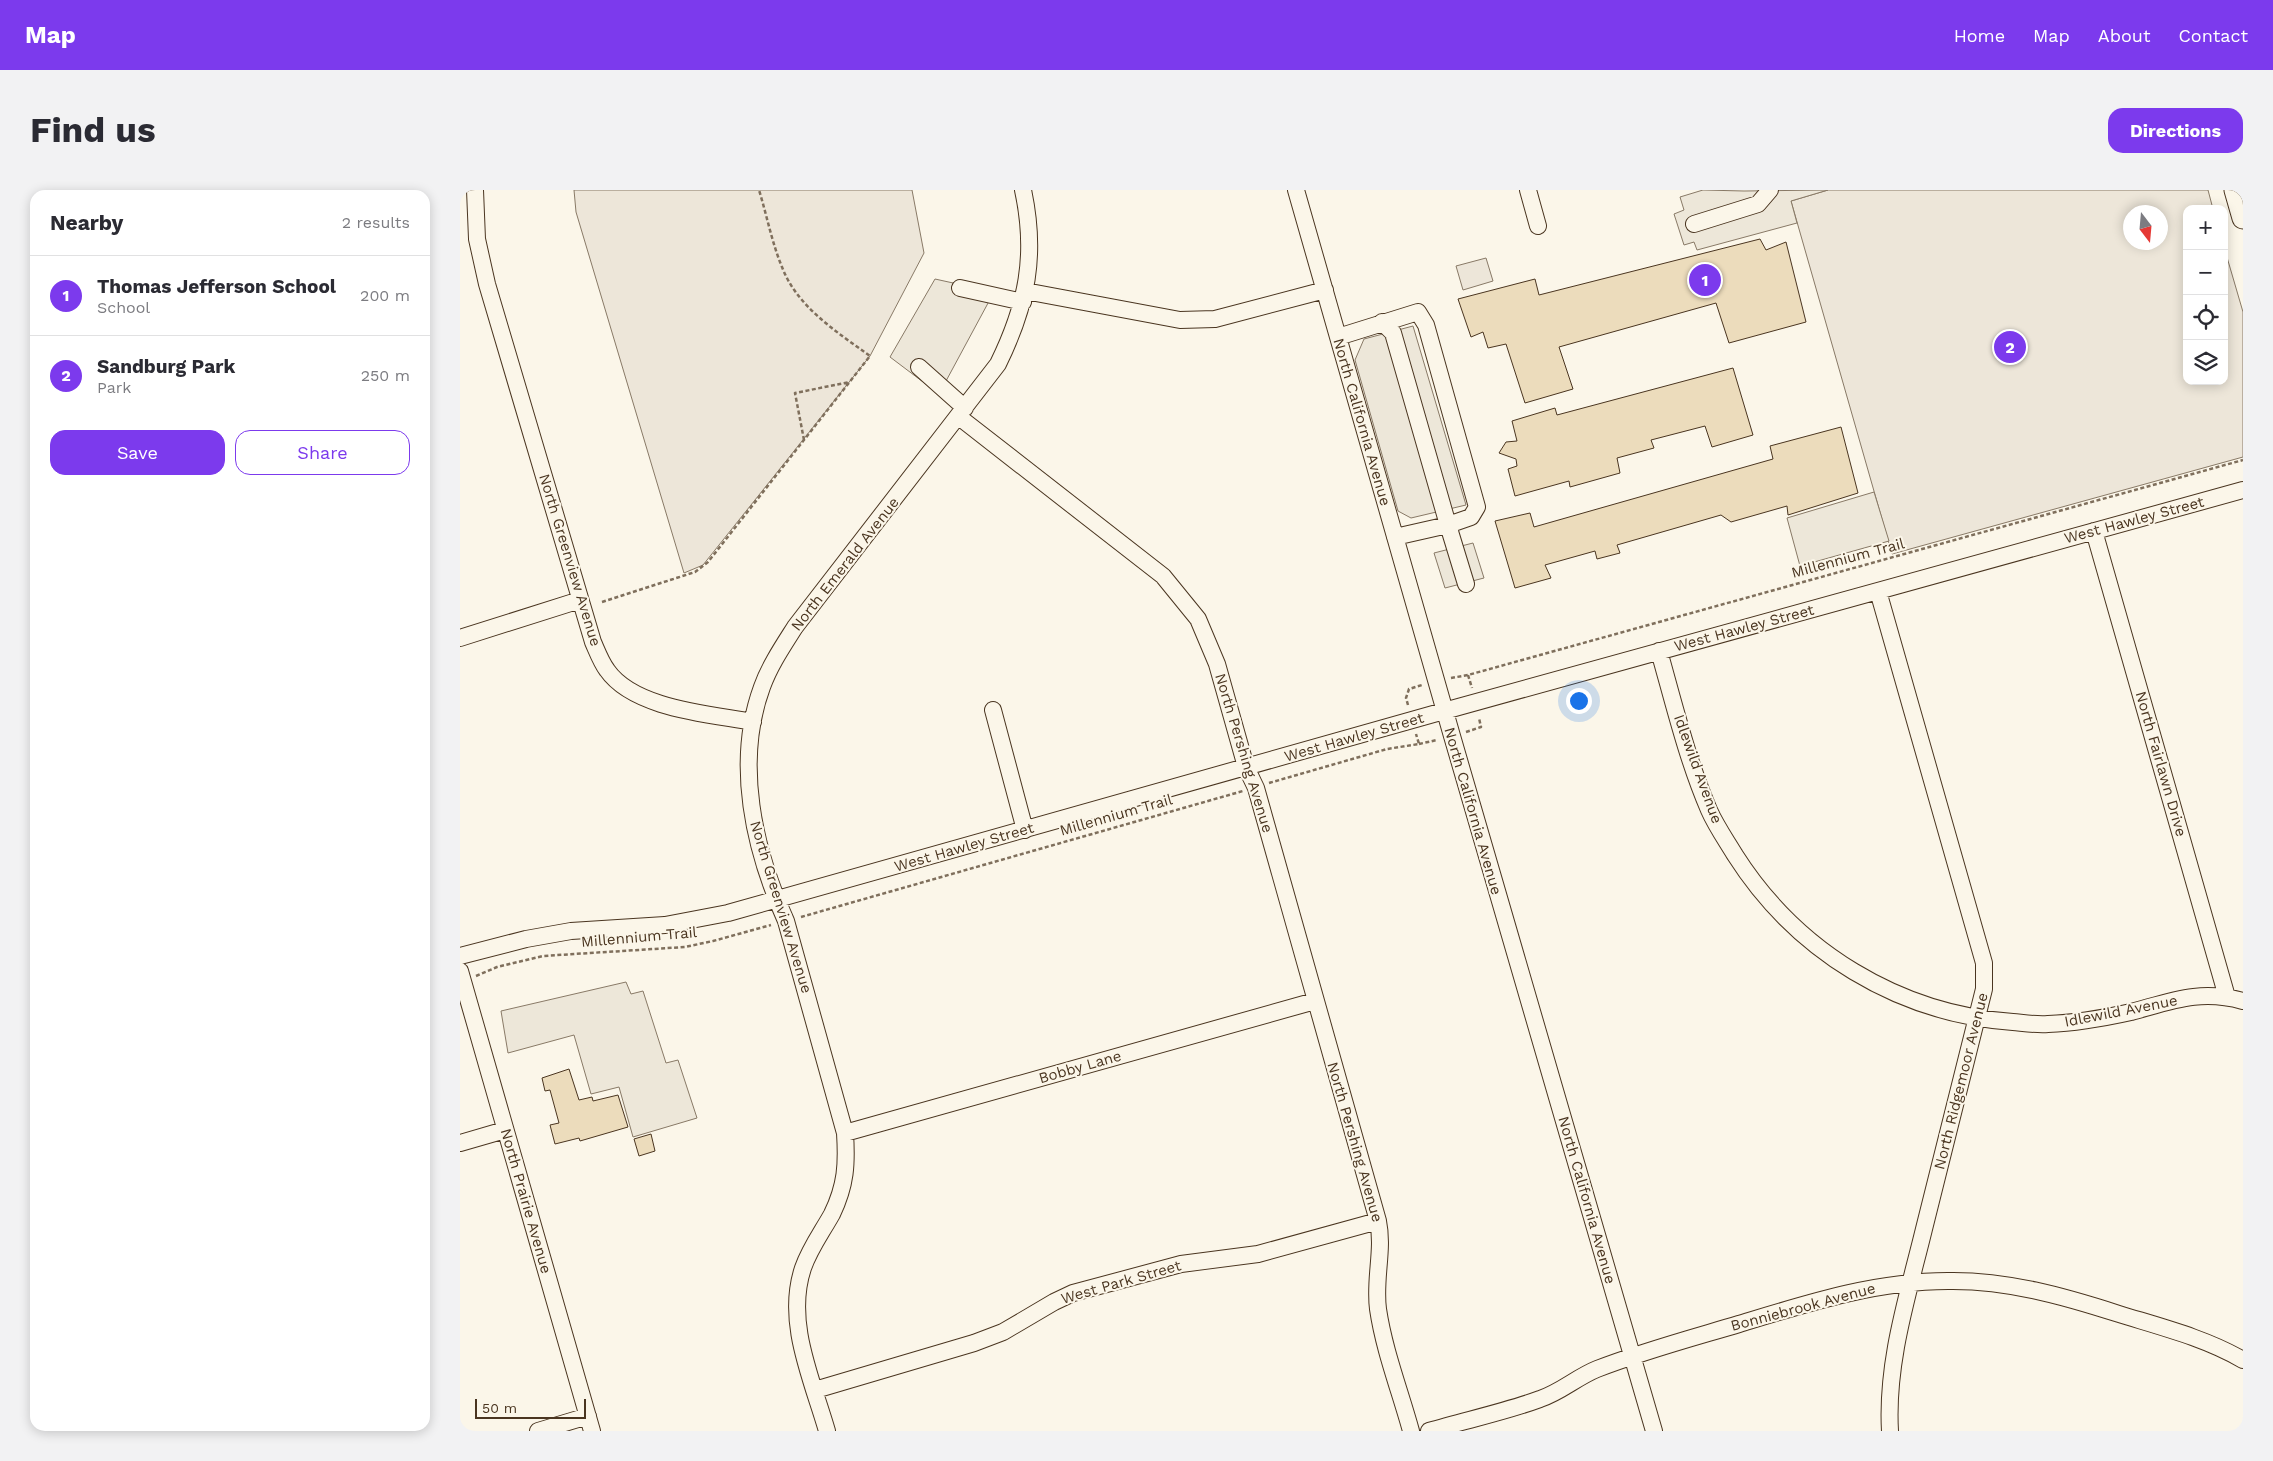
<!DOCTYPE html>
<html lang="en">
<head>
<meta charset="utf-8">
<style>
	:root { --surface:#fff; --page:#f2f2f3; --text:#2b2b33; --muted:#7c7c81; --line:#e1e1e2; --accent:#7c3aed }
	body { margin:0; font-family:"Work Sans",sans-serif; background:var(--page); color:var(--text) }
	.controls { position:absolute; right:15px; top:15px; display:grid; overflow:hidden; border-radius:10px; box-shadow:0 2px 12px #0003 }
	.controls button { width:45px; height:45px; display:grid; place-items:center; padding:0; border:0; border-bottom:1px solid var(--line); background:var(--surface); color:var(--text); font:25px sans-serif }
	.compass { position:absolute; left:1663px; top:15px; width:45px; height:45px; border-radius:50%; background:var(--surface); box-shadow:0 2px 12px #0003; rotate:164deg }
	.scale { position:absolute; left:15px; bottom:12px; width:111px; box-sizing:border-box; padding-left:5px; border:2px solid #4a3520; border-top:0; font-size:14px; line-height:18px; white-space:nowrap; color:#4a3520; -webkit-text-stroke:4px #fbf6e9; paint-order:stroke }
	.you { position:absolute; left:1118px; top:510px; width:18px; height:18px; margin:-12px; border:4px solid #fff; border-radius:50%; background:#1a73e8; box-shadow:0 0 0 8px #1a73e833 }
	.badge { display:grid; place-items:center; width:32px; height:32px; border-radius:50%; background:var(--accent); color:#fff; font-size:16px; font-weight:700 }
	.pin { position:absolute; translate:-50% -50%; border:2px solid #fff; box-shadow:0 1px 5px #0006 }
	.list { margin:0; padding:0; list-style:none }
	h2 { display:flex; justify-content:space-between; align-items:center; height:65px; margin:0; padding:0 20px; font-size:21px }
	h2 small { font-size:16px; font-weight:400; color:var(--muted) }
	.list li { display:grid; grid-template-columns:32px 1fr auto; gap:15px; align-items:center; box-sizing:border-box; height:80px; padding:0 20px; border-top:1px solid var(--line) }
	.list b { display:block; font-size:19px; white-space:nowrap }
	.list p { margin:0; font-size:16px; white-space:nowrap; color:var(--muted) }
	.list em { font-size:16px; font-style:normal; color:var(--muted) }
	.actions { display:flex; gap:10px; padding:15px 20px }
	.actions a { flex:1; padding:11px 0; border:1px solid var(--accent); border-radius:15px; text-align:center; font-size:18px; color:var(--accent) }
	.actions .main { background:var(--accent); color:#fff }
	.icon { flex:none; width:28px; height:28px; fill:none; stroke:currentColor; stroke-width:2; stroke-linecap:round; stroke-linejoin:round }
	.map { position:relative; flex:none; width:1783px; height:1241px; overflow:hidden; border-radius:15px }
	header { display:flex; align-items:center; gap:30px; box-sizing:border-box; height:70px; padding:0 25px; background:var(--accent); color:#fff }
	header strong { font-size:24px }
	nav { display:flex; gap:28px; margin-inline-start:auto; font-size:18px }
	.intro { display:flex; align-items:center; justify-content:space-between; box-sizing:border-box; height:120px; padding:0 30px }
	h1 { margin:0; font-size:35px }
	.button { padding:12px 22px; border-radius:15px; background:var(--accent); color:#fff; font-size:18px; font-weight:700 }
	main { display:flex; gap:30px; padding:0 30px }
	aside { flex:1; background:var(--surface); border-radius:15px; box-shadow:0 2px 12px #0003 }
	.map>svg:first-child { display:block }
	.green { fill:#ede6d9; stroke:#887966; fill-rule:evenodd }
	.parking { fill:#ede7d9; stroke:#887966 }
	.building { fill:#ecdcbc; stroke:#4a3520 }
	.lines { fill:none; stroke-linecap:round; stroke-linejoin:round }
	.minor-casing { stroke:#4a3520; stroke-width:18 }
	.major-casing { stroke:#4a3520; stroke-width:23 }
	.path { stroke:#7f6f5c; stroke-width:2.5; stroke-dasharray:4 2.5; stroke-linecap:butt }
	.minor { stroke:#fbf6e9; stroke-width:16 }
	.major { stroke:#fbf6e9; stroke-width:21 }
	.labels { text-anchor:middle; stroke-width:4; stroke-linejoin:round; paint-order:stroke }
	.street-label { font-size:15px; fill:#4a3520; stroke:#fbf6e9 }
</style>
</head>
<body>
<header>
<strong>Map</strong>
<nav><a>Home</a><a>Map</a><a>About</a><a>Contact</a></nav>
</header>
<div class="intro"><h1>Find us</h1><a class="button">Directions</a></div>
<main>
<aside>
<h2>Nearby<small>2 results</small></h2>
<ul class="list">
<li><span class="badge">1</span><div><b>Thomas Jefferson School</b><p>School</p></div><em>200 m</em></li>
<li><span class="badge">2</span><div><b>Sandburg Park</b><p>Park</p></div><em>250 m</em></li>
</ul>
<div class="actions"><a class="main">Save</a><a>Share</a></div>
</aside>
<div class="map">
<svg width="1783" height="1241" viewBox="0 0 1783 1241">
	<rect width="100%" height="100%" fill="#fbf6e9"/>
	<!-- green -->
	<path class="green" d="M114,0H452L464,63L410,166L243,375L224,383L116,22Z
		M1368,0H1748L1753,19H1727V191H1764V57L1783,122V267L1432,364L1331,11ZM1670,22H1700V52H1670Z
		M1026,68L1033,91L1003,100L996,76Z"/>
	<!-- parking -->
	<path class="parking" d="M1243,0L1284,1L1368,0L1331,11L1337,33L1237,60L1234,52L1224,55L1214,24L1224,20L1220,7Z
		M475,89L534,102L479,204L430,167Z
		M953,136L1006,315L951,328L938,321L895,170L904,149Z
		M1414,302L1429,351L1340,376L1327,328Z
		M1013,353L1024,388L985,398L974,363Z
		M166,792L171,804L183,801L206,873L218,870L237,928L173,947L159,897L131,904L114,845L48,863L41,821Z"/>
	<!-- building -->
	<path class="building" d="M1300,49L1306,60L1326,52L1346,132L1269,153L1256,113L1099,157L1113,199L1065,213L1046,154L1028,158L1023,142L1011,147L998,109L1075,89L1079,105Z
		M1273,178L1293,245L1252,257L1245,236L1191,250L1194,258L1157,268L1160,283L1110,297L1109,291L1055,306L1048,279L1057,276L1056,269L1039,263L1046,252L1057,251L1052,231L1095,218L1097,225Z
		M1381,237L1398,303L1328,325L1327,316L1271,332L1261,325L1157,355L1160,363L1137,369L1135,361L1085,375L1091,388L1055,398L1035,331L1070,323L1074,337L1313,269L1310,256Z
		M109,879L119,910L132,907L133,911L158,905L168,937L120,951L119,948L95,954L90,935L99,933L90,900L85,901L82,888Z
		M191,944L195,961L179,966L174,949Z"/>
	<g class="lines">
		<!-- minor casing -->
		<g class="minor-casing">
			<path id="minor" d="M15,0L17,49L27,94L133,452C137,461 141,472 147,480C174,519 250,524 293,532
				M836,0L992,546L1194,1241
				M1068,0L1078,36
				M1234,34L1298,14L1310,0
				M500,98L563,112
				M565,101L720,130L755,129L865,100
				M922,132L933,143L988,335L935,347
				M878,147L958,122L966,135L1017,317L1011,327L988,335L1006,394
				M459,177L505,218
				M499,227L703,386L738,429L757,474L786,577L796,598L918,1031C924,1060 914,1089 918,1119C924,1160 940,1201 951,1241
				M1634,341L1767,807
				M1418,401L1524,773V799C1504,879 1484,959 1464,1039C1448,1105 1426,1172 1430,1241
				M0,448L120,410
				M1199,461C1214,514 1227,569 1249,620C1256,636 1266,650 1275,665C1336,761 1438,824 1553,832C1564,833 1577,835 1588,834C1616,833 1644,828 1671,822C1712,811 1740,799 1783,811
				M533,520L565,640
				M0,766L66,749L111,741L205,735L268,723L984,521L1783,300
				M0,781L132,1241
				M385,943L855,811
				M0,953L45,940
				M355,1200L514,1153L543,1142L594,1112L613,1103L721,1074L798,1064L918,1031
				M78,1241L128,1226
				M367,1241C352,1189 325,1132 343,1078C350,1058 362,1042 372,1024C386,995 387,974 385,943L326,731C294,660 274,573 302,497C310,475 323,456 335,437L538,174C567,115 577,65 563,0
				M969,1241C1006,1230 1045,1222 1080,1209C1101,1202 1117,1187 1137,1179C1183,1161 1232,1148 1279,1134C1348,1113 1416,1091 1488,1091C1547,1090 1603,1106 1659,1124C1701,1137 1745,1148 1783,1170"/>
		</g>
		<!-- major casing -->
		<g class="major-casing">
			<path id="major" d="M1775,0L1783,28"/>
		</g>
		<!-- path -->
		<path class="path" d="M344,250L335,203L390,192
			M142,412L235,382L248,372L410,166C377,142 337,117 322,77C312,53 307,26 299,0
			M1008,485L1012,498
			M991,488L1008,485L1783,270
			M948,515L946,508L949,499L962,495
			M1006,542L1021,537L1019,528
			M959,554L977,550
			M809,593L927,559L959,554L956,544
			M341,727L783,601
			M16,786L37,777L83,766L225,757L253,751L311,735"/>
		<!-- minor -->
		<use href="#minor" class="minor"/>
		<!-- major -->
		<use href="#major" class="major"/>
	</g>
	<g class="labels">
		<!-- street labels -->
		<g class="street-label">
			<text transform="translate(902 232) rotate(74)" y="5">North California Avenue</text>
			<text transform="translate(1674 330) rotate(-15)" y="5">West Hawley Street</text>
			<text transform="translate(1388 368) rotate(-15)" y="5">Millennium Trail</text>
			<text transform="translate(110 370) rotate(73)" y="5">North Greenview Avenue</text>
			<text transform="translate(385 374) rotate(-52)" y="5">North Emerald Avenue</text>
			<text transform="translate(1284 438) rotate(-15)" y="5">West Hawley Street</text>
			<text transform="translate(894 547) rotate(-16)" y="5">West Hawley Street</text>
			<text transform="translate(784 563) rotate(73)" y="5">North Pershing Avenue</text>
			<text transform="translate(1701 574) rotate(74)" y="5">North Fairlawn Drive</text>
			<text transform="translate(1238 579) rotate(70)" y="5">Idlewild Avenue</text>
			<text transform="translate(1013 621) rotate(74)" y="5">North California Avenue</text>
			<text transform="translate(656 625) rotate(-16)" y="5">Millennium Trail</text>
			<text transform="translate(504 657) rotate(-16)" y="5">West Hawley Street</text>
			<text transform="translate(321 717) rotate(73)" y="5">North Greenview Avenue</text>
			<text transform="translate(179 747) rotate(-5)" y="5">Millennium Trail</text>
			<text transform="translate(1661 821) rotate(-11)" y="5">Idlewild Avenue</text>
			<text transform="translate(620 877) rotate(-16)" y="5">Bobby Lane</text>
			<text transform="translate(1501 891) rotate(-76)" y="5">North Ridgemoor Avenue</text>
			<text transform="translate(895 952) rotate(74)" y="5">North Pershing Avenue</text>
			<text transform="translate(1127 1010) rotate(74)" y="5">North California Avenue</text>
			<text transform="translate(66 1011) rotate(74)" y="5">North Prairie Avenue</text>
			<text transform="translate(661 1092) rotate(-16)" y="5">West Park Street</text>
			<text transform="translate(1343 1117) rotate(-15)" y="5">Bonniebrook Avenue</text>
		</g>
	</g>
</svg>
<div class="controls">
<button>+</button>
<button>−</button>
<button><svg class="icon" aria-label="locate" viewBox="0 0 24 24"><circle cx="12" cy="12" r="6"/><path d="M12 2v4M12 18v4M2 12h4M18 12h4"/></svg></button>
<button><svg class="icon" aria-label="layers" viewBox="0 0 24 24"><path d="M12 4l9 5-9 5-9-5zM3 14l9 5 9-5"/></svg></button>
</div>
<svg class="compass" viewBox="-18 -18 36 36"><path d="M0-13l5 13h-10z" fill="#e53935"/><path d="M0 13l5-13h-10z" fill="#7c7c81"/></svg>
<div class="scale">50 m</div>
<div class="you"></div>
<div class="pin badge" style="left:1245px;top:90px">1</div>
<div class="pin badge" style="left:1550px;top:157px">2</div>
</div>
</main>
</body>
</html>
